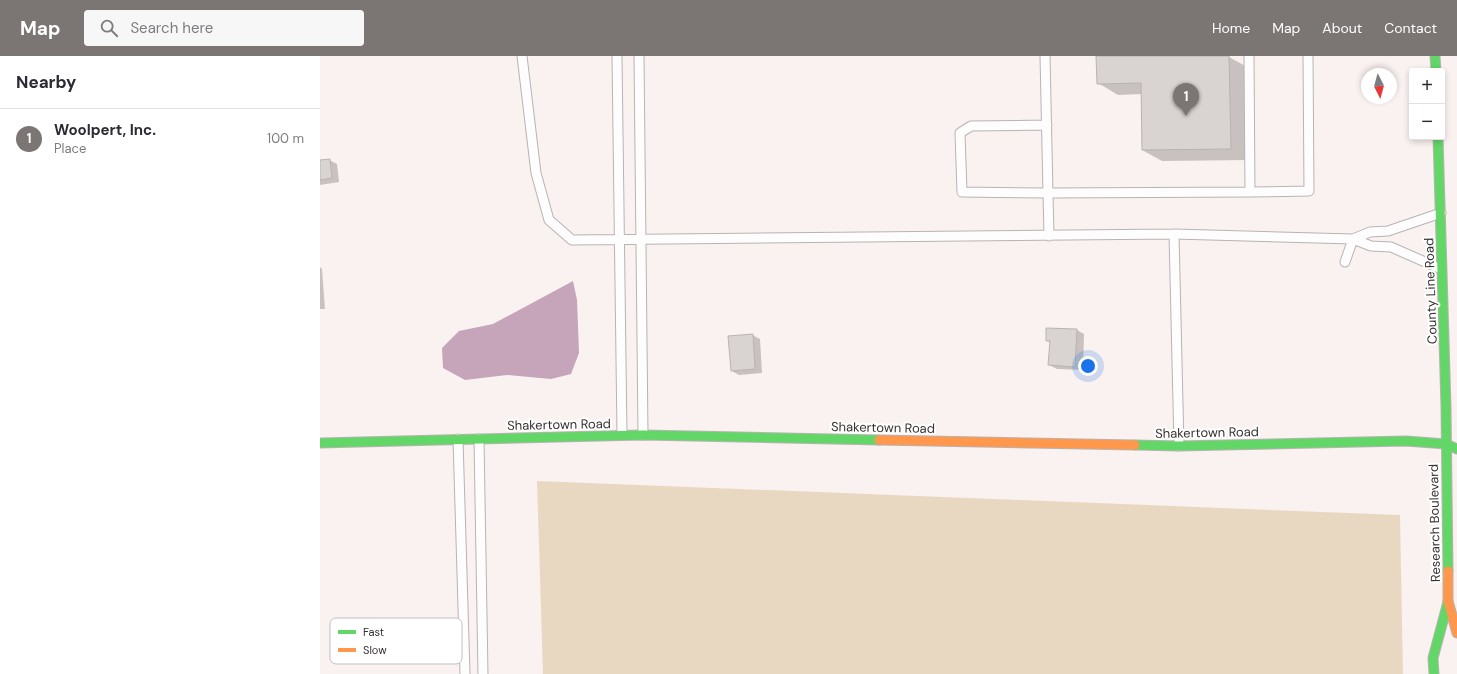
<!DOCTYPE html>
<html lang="en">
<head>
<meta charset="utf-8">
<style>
	:root { --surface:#fff; --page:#f7f7f7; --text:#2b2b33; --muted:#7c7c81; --line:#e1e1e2; --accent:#7b7573 }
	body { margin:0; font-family:"DM Sans",sans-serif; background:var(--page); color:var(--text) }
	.controls { position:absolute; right:12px; top:12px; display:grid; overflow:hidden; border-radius:4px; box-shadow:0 2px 6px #0003 }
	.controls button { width:36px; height:36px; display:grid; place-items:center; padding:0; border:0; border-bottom:1px solid var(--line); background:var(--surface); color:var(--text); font:20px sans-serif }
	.compass { position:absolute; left:1041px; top:12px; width:36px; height:36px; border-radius:50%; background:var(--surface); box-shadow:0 2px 6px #0003; rotate:174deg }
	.you { position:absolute; left:768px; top:310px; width:14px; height:14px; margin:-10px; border:3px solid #fff; border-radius:50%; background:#1a73e8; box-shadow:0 0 0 6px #1a73e833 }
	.badge { display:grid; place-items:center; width:26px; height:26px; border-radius:50%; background:var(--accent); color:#fff; font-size:13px; font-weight:700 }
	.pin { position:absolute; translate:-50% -33px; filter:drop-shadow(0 1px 2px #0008) }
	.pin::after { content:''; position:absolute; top:21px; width:14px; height:12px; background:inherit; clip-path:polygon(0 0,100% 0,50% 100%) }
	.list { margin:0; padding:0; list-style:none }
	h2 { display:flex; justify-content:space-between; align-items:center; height:52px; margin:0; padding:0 16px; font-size:17px }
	h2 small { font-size:13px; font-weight:400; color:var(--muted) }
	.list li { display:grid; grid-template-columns:26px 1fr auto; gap:12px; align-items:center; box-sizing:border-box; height:60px; padding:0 16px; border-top:1px solid var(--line) }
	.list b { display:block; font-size:15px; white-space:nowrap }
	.list p { margin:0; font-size:13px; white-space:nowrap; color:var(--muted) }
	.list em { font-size:13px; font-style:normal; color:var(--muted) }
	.icon { flex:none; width:22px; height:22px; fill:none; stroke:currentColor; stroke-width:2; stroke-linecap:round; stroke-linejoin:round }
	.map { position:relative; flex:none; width:1137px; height:618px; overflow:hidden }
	header { display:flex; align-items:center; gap:24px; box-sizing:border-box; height:56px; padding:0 20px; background:var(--accent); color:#fff }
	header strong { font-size:19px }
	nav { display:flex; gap:22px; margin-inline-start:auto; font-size:14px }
	.search { width:280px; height:36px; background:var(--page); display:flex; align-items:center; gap:10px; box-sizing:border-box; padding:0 14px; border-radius:4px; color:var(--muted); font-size:15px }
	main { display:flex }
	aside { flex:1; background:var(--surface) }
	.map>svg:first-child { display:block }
	.green { fill:#e9d8c1 }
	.water { fill:#c6a5ba }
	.shadow { fill:#0003 }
	.building { fill:#d9d3d1; stroke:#b9b3b1 }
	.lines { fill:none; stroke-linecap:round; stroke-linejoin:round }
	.lane-casing { stroke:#b9b3b1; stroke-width:11 }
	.fast-casing { stroke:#b9b3b1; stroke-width:11 }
	.slow-casing { stroke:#b9b3b1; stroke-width:11 }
	.lane { stroke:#fefdfd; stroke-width:9 }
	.fast { stroke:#63d668; stroke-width:9 }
	.slow { stroke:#ff974d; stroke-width:9 }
	.labels { text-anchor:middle; stroke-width:4; stroke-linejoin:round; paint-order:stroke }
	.street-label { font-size:13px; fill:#373130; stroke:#fff }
	.key { fill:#fff; stroke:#c3c1c1; stroke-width:1 }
	.key-label { font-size:11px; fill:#373130 }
</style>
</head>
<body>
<header>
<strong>Map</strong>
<div class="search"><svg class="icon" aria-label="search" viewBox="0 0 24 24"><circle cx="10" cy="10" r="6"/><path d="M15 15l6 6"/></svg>Search here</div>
<nav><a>Home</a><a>Map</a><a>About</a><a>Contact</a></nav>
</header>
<main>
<aside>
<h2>Nearby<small></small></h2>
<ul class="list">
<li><span class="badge">1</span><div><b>Woolpert, Inc.</b><p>Place</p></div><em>100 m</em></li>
</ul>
</aside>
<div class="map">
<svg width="1137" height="618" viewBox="0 0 1137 618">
	<rect width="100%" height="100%" fill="#faf2f0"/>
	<!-- green -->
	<path class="green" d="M217,425L1080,459L1083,618H223Z"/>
	<!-- water -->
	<path class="water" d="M253,225L257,244L259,297L251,318L231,323L187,319L145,324L123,312L122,292L139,275L173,268Z"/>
	<!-- shadow -->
	<path class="shadow" d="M777,0L909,1L929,12L930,104L842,105L822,94V38L798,39L778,27Z
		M9,104L17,108L19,126L0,129V105Z
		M0,211L2,213L5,253H0Z
		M757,274L764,278L763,314L737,313L729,309L731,287L727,285Z
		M432,279L440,283L442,317L419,319L412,315Z"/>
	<!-- building -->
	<path class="building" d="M776,0H909L911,93L822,94L821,27L777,28Z
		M10,103L12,122L0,124V104Z
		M726,272L757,273L755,311L728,309L730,285H726Z
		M433,278L435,313L411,315L408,280Z"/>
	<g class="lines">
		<!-- lane casing -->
		<g class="lane-casing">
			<path id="lane" d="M202,0L216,117L229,164L252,184L854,178L1033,183L1051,190L1071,191L1121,213
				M297,0L302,379
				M319,0L323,379
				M725,0L728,137L930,136L929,0
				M727,69L651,70L640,77L642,136L728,137L729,180
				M930,136L989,135L988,0
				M854,178L859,390
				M1025,206L1033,183L1050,176L1068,175L1121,157
				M138,383L145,618
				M159,383L163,618"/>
		</g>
		<!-- fast casing -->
		<g class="fast-casing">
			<path id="fast" d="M1115,0L1116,15
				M1118,81L1126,351L1128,515
				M0,387L323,379L559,384
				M815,389L859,390L1086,385L1126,388L1137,393
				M1114,618L1113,602L1128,546"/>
		</g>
		<!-- slow casing -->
		<g class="slow-casing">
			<path id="slow" d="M559,384L815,389
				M1128,515V545L1137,577"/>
		</g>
		<!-- lane -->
		<use href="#lane" class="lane"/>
		<!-- fast -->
		<use href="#fast" class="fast"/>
		<!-- slow -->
		<use href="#slow" class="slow"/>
	</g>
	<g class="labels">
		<!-- street labels -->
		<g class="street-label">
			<text transform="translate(1110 235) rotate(-92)" y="5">County Line Road</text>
			<text transform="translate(239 368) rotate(-1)" y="5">Shakertown Road</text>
			<text transform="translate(563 371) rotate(1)" y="5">Shakertown Road</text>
			<text transform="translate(887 376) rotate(-1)" y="5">Shakertown Road</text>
			<text transform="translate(1114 467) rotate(-91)" y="5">Research Boulevard</text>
		</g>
	</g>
	<!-- legend -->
	<rect x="10" y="562" width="132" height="46" rx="6" class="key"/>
	<rect x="18" y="574" width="18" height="4" fill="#63d668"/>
	<rect x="18" y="592" width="18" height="4" fill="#ff974d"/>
	<g class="key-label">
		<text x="43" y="580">Fast</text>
		<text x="43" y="598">Slow</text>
	</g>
</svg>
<div class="controls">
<button>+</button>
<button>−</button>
</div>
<svg class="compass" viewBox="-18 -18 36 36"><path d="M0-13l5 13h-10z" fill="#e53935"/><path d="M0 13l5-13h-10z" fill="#7c7c81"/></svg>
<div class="you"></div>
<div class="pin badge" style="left:866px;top:60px">1</div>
</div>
</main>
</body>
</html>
